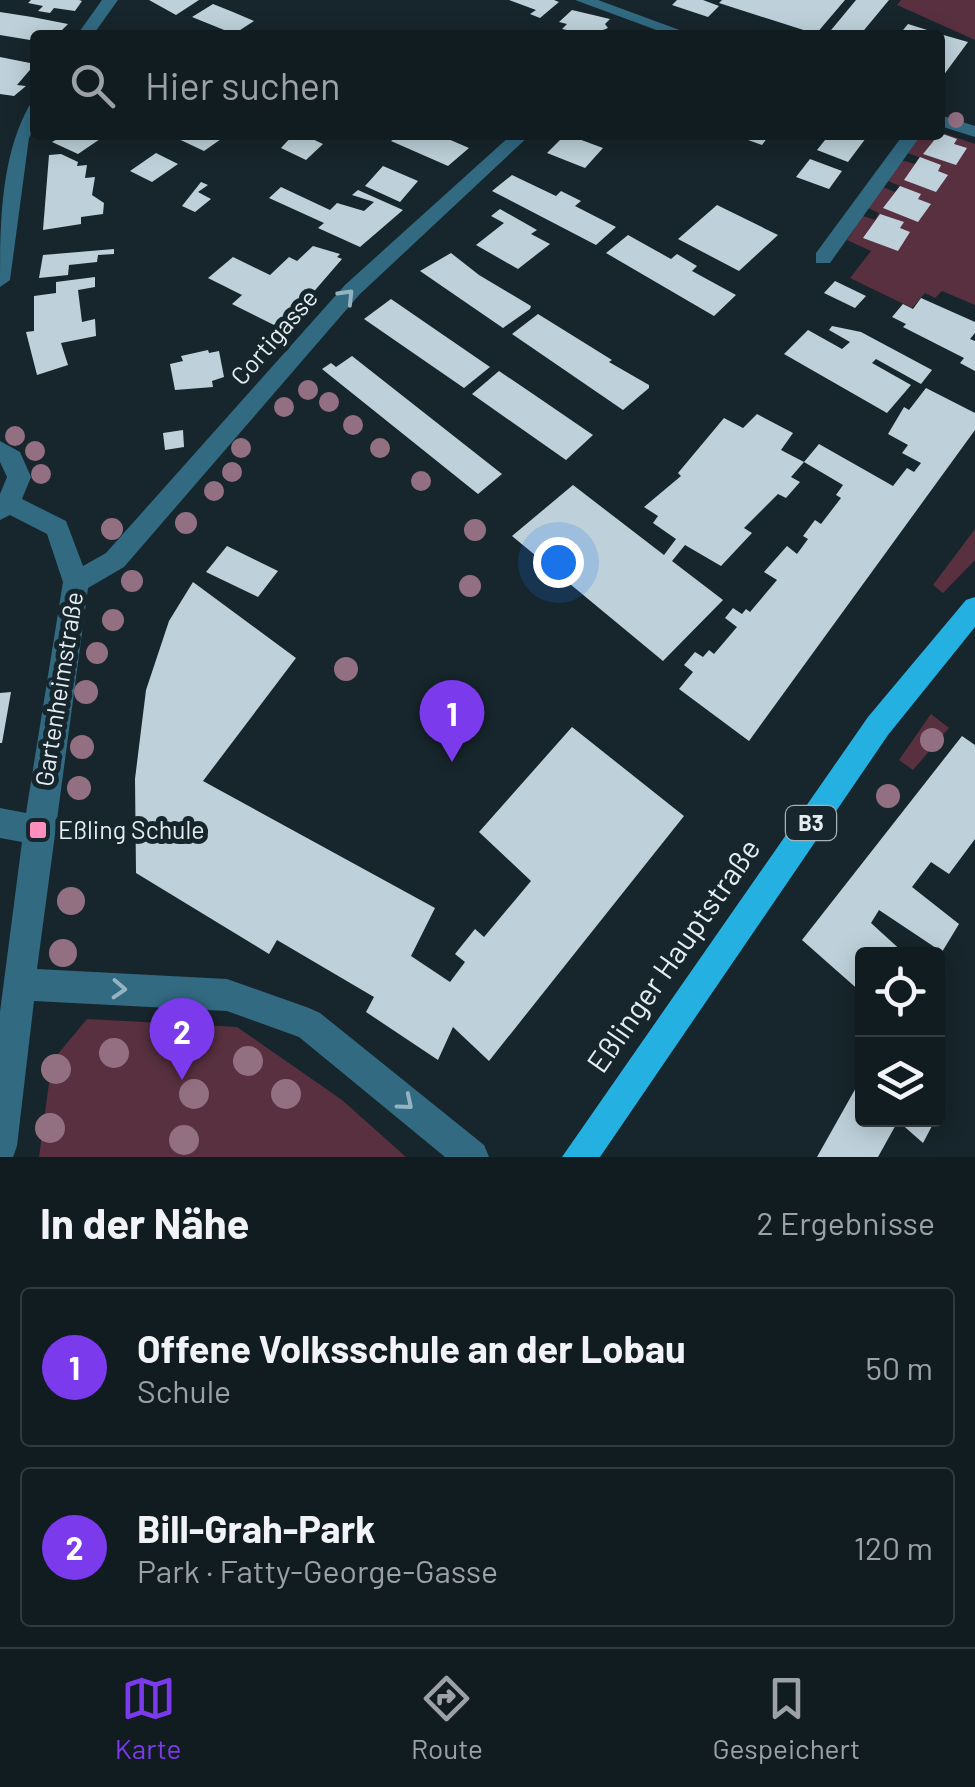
<!DOCTYPE html>
<html lang="de">
<head>
<meta charset="utf-8">
<style>
	:root { --surface:#111c21; --page:#1a252a; --text:#f1f3f6; --muted:#9ca1a5; --line:#303a3f; --accent:#7c3aed }
	body { margin:0; font-family:Barlow,sans-serif; background:var(--page); color:var(--text) }
	.controls { position:absolute; right:30px; bottom:30px; display:grid; overflow:hidden; border-radius:10px; box-shadow:0 5px 25px #0003 }
	.controls button { width:90px; height:90px; display:grid; place-items:center; padding:0; border:0; border-bottom:2px solid var(--line); background:var(--surface); color:var(--text); font:50px sans-serif }
	.you { position:absolute; left:558px; top:562px; width:35px; height:35px; margin:-25px; border:8px solid #fff; border-radius:50%; background:#1a73e8; box-shadow:0 0 0 15px #1a73e833 }
	.badge { display:grid; place-items:center; width:65px; height:65px; border-radius:50%; background:var(--accent); color:#fff; font-size:32px; font-weight:700 }
	.pin { position:absolute; translate:-50% -82px; filter:drop-shadow(0 2px 5px #0008) }
	.pin::after { content:''; position:absolute; top:52px; width:35px; height:30px; background:inherit; clip-path:polygon(0 0,100% 0,50% 100%) }
	.list { margin:0; padding:0; list-style:none }
	h2 { display:flex; justify-content:space-between; align-items:center; height:130px; margin:0; padding:0 40px; font-size:42px }
	h2 small { font-size:32px; font-weight:400; color:var(--muted) }
	.list li { display:grid; grid-template-columns:65px 1fr auto; gap:30px; align-items:center; box-sizing:border-box; height:160px; margin:0 20px 20px; padding:0 20px; border:2px solid var(--line); border-radius:10px }
	.list b { display:block; font-size:38px; white-space:nowrap }
	.list p { margin:0; font-size:32px; white-space:nowrap; color:var(--muted) }
	.list em { font-size:32px; font-style:normal; color:var(--muted) }
	.icon { flex:none; width:55px; height:55px; fill:none; stroke:currentColor; stroke-width:2; stroke-linecap:round; stroke-linejoin:round }
	.map { position:relative; flex:none; width:975px; height:1157px; overflow:hidden }
	.search { position:absolute; background:var(--surface); box-shadow:0 5px 25px #0003; left:30px; right:30px; top:30px; height:110px; display:flex; align-items:center; gap:25px; box-sizing:border-box; padding:0 35px; border-radius:10px; color:var(--muted); font-size:38px }
	.sheet { height:490px; background:var(--surface) }
	nav { display:flex; justify-content:space-around; align-items:center; box-sizing:border-box; height:140px; border-top:2px solid var(--line); background:var(--surface); font-size:28px; color:var(--muted) }
	nav a { display:grid; justify-items:center; gap:5px }
	nav .on { color:var(--accent) }
	.map>svg:first-child { display:block }
	.green { fill:#583040 }
	.building { fill:#bed1da }
	.lines { fill:none; stroke-linecap:round; stroke-linejoin:round }
	.street { fill:#326a82; fill-rule:evenodd }
	.primary { fill:#24b1e2; fill-rule:evenodd }
	.tree { fill:#936f82 }
	.oneway { stroke:#94b3c0 }
	.poi-dot { fill:#fe8ebb; stroke:#17262c; stroke-width:4 }
	.labels { text-anchor:middle; stroke-width:10; stroke-linejoin:round; paint-order:stroke }
	.shield { fill:#17262c; stroke:#a6b2b7; stroke-width:2.5 }
	.shield-label { font-size:22px; font-weight:bold; fill:#e4eef2 }
	.street-label { font-size:25px; fill:#e4eef2; stroke:#17262c }
	.poi-label { font-size:25px; fill:#e4eef2; stroke:#17262c; text-anchor:start }
	.near-street-label { font-size:30px; fill:#e4eef2; stroke:#17262c }
</style>
</head>
<body>
<div class="map">
<svg width="975" height="1157" viewBox="0 0 975 1157">
	<rect width="100%" height="100%" fill="#17262c"/>
	<!-- green -->
	<path class="green" d="M901,0H975V40L897,5Z
		M940,132L975,144V305L942,291L935,298L925,293L912,308L850,278L871,251L847,240L863,216L875,220L879,213L868,208L883,187L895,192L900,186L888,181L901,160L915,164L919,157L907,153L919,135Z
		M975,529V560L943,593L933,585Z
		M931,714L949,728L913,770L899,760Z
		M87,1019L237,1027L342,1100L406,1157H39L52,1061Z"/>
	<!-- building -->
	<path class="building" d="M31,0H79L82,1L75,11L54,8L50,13L38,11L43,6L28,3Z
		M149,0H199L176,15Z
		M509,0H554L559,2L540,18L530,14L536,10Z
		M677,0H703L719,6L708,17L672,5Z
		M722,0H845L816,34L719,3Z
		M856,0H889L860,35H827Z
		M213,4L233,12L254,21L234,34L192,17Z
		M572,10L610,19L605,24L608,28L591,35L562,29L567,24L559,22Z
		M0,12L32,17L68,24L57,35H35V41L30,40L0,35Z
		M908,24L940,34L968,42L943,76L940,75V35H899Z
		M0,57L35,64L17,85L26,86L14,96L0,94Z
		M940,133L957,139L954,144L967,148L956,165L923,154Z
		M52,135H106L78,154L52,142L59,138Z
		M170,135H221L224,137L204,151Z
		M293,135H304L323,144L306,160L281,148Z
		M399,135H439L469,148L448,166L391,141Z
		M565,135H568L603,148L585,168L547,153Z
		M734,135H779L775,140L768,137L762,145Z
		M829,135H857L866,138L848,162L817,150Z
		M156,153L178,164L152,182L130,171Z
		M61,154L78,162L77,166L87,165L85,178L95,177L92,195L104,203L103,214L81,217V224L43,230L49,155Z
		M920,157L941,165L938,171L948,175L936,192L904,180Z
		M810,159L842,171L829,189L796,177Z
		M383,166L418,181L400,202L365,186Z
		M512,175L556,196L561,191L581,201L575,206L616,227L596,245L492,191Z
		M201,182L208,185L198,192L211,199L195,212L182,206Z
		M900,186L921,194L918,199L931,204L918,222L883,208Z
		M281,187L330,210L337,203L364,211L374,202L352,195L358,190L403,210L360,247L318,228L324,223L269,198Z
		M717,205L778,235L739,271L678,239Z
		M500,209L537,230L531,234L550,244L518,269L476,245L504,223L491,216Z
		M880,214L904,222L900,228L910,232L898,251L863,238Z
		M628,235L671,259L677,254L697,266L692,271L736,295L714,316L606,253Z
		M313,246L340,254L337,257L342,259L304,303L298,300L292,305L299,309L284,322L280,320L274,325L232,304L242,295L208,278L233,257L270,275L289,257L297,261Z
		M114,249V254L98,255L97,262L69,265L68,275L39,278L43,255Z
		M451,253L479,275L531,306L530,309L503,328L420,271Z
		M95,277V287L78,290L82,322L95,319L96,336L61,343L68,365L37,375L26,332L34,331V296L56,293V282Z
		M835,281L866,296L855,308L824,293Z
		M921,298L975,322V333L970,339L975,341V371L960,363L964,358L903,327L906,324L892,317L903,304L913,309Z
		M391,299L439,332L490,367L464,388L364,319Z
		M538,314L612,360L609,362L649,385V388L623,410L512,334Z
		M832,326L861,332L932,370L921,384L876,359L872,363L911,385L887,413L784,354L808,330L842,349L850,342L829,330Z
		M208,350L209,353L219,351L224,377L212,381L213,387L175,390L170,364L183,361L181,356Z
		M352,356L502,474L478,494L322,369L331,363L336,367Z
		M499,371L536,396L593,435L566,460L472,394Z
		M926,388L975,413V430L749,741L679,689L693,672L684,665L695,652L703,657L709,650L714,654L737,627L725,618L733,608L742,614L746,609L750,612L777,580L764,572L787,546L797,554L808,539L803,536L815,520L821,524L841,498L836,495L843,485L804,462L819,444L893,486L907,468L914,472L921,463L902,453L908,445L888,434L904,407L909,410Z
		M757,414L793,433L781,450L804,462L791,477L800,482L786,498L778,494L744,528L752,533L721,566L685,545L672,561L723,600L663,661L512,536L573,485L664,555L676,539L653,523L658,516L644,507L681,476L678,473L724,418L743,428Z
		M183,430L184,447L165,450L163,433Z
		M227,546L278,571L258,597L206,572Z
		M193,582L296,658L203,781L435,908L411,956L450,982L465,962L455,954L475,929L484,937L531,881L479,832L572,727L684,816L489,1061L453,1027L438,1060L366,1012L374,997L277,940L269,954L136,873L135,779L146,690L169,621Z
		M11,692L2,743H0V693Z
		M962,736L975,745V839L949,874L931,862L912,887L959,924L942,952L879,910L871,923L905,954H862V993L802,940Z
		M862,1077V1120H928L933,1124L923,1143L898,1121L878,1157H817Z"/>
	<g class="lines">
		<!-- street -->
		<path class="street" d="M102,0H118L93,35H77Z
			M575,0H598L693,35H670Z
			M35,105V126L29,138L10,280L0,287C0,226 0,159 29,106Z
			M940,115L975,126V137L940,126Z
			M511,135H530L359,295L124,567L88,588L37,969L227,979L309,1008L320,1013L484,1145L489,1157H445L299,1037L227,1011L34,1001L17,1146L13,1157H0V1012L22,842L0,838V808L26,813L63,582L47,534L10,515L0,520V494L7,477L0,462V441L20,452L31,477L22,499L66,521L83,566L106,553L345,285Z
			M903,135H921L830,263H816V253Z"/>
		<!-- primary -->
		<path class="primary" d="M975,597V627L888,735L600,1157H562L868,717L966,600Z"/>
	</g>
	<!-- trees -->
	<g class="tree">
		<circle cx="956" cy="120" r="8"/>
		<circle cx="308" cy="390" r="10"/>
		<circle cx="329" cy="402" r="10"/>
		<circle cx="284" cy="407" r="10"/>
		<circle cx="353" cy="425" r="10"/>
		<circle cx="15" cy="436" r="10"/>
		<circle cx="241" cy="448" r="10"/>
		<circle cx="380" cy="448" r="10"/>
		<circle cx="35" cy="451" r="10"/>
		<circle cx="232" cy="472" r="10"/>
		<circle cx="41" cy="474" r="10"/>
		<circle cx="421" cy="481" r="10"/>
		<circle cx="214" cy="491" r="10"/>
		<circle cx="186" cy="523" r="11"/>
		<circle cx="112" cy="529" r="11"/>
		<circle cx="475" cy="530" r="11"/>
		<circle cx="132" cy="581" r="11"/>
		<circle cx="470" cy="586" r="11"/>
		<circle cx="113" cy="620" r="11"/>
		<circle cx="97" cy="653" r="11"/>
		<circle cx="346" cy="669" r="12"/>
		<circle cx="86" cy="692" r="12"/>
		<circle cx="932" cy="740" r="12"/>
		<circle cx="82" cy="747" r="12"/>
		<circle cx="79" cy="788" r="12"/>
		<circle cx="888" cy="796" r="12"/>
		<circle cx="71" cy="901" r="14"/>
		<circle cx="63" cy="953" r="14"/>
		<circle cx="114" cy="1053" r="15"/>
		<circle cx="248" cy="1061" r="15"/>
		<circle cx="56" cy="1069" r="15"/>
		<circle cx="194" cy="1094" r="15"/>
		<circle cx="286" cy="1094" r="15"/>
		<circle cx="50" cy="1128" r="15"/>
		<circle cx="184" cy="1140" r="15"/>
	</g>
	<!-- one-way arrows -->
	<defs><path id="oneway-chevron" d="M-2-3.5L2.5 0L-2 3.5" fill="none" stroke-width="1.6" stroke-linecap="round" stroke-linejoin="round" transform="scale(2.5)"/></defs>
	<g class="oneway">
		<use href="#oneway-chevron" transform="translate(347 296) rotate(-46)"/>
		<use href="#oneway-chevron" transform="translate(119 989) rotate(3)"/>
		<use href="#oneway-chevron" transform="translate(406 1103) rotate(40)"/>
	</g>
	<!-- markers -->
	<rect class="poi-dot" x="28" y="820" width="20" height="20" rx="5"/>
	<g class="labels">
		<!-- shield labels -->
		<rect class="shield" x="786" y="806" width="50" height="34" rx="8"/>
		<g class="shield-label">
			<text x="811" y="831">B3</text>
		</g>
		<!-- street labels -->
		<g class="street-label">
			<text transform="translate(274 337) rotate(-49)" y="9">Cortigasse</text>
			<text transform="translate(59 689) rotate(-81)" y="9">Gartenheimstraße</text>
		</g>
		<!-- poi labels -->
		<g class="poi-label">
			<text x="58" y="839">Eßling Schule</text>
		</g>
		<!-- near-street labels -->
		<g class="near-street-label">
			<text transform="translate(674 956) rotate(-55)" y="10">Eßlinger Hauptstraße</text>
		</g>
	</g>
</svg>
<div class="controls">
<button><svg class="icon" aria-label="locate" viewBox="0 0 24 24"><circle cx="12" cy="12" r="6"/><path d="M12 2v4M12 18v4M2 12h4M18 12h4"/></svg></button>
<button><svg class="icon" aria-label="layers" viewBox="0 0 24 24"><path d="M12 4l9 5-9 5-9-5zM3 14l9 5 9-5"/></svg></button>
</div>
<div class="you"></div>
<div class="pin badge" style="left:452px;top:762px">1</div>
<div class="pin badge" style="left:182px;top:1080px">2</div>
<div class="search"><svg class="icon" aria-label="search" viewBox="0 0 24 24"><circle cx="10" cy="10" r="6"/><path d="M15 15l6 6"/></svg>Hier suchen</div>
</div>
<section class="sheet">
<h2>In der Nähe<small>2 Ergebnisse</small></h2>
<ul class="list">
<li><span class="badge">1</span><div><b>Offene Volksschule an der Lobau</b><p>Schule</p></div><em>50 m</em></li>
<li><span class="badge">2</span><div><b>Bill-Grah-Park</b><p>Park · Fatty-George-Gasse</p></div><em>120 m</em></li>
</ul>
</section>
<nav>
<a class="on"><svg class="icon" aria-label="map" viewBox="0 0 24 24"><path d="M3 6l6-2 6 2 6-2v14l-6 2-6-2-6 2zM9 4v14M15 6v14"/></svg>Karte</a>
<a><svg class="icon" aria-label="directions" viewBox="0 0 24 24"><path d="M12 3l9 9-9 9-9-9zM9 14v-3h6M13 9l2 2-2 2"/></svg>Route</a>
<a><svg class="icon" aria-label="saved" viewBox="0 0 24 24"><path d="M7 4h10v16l-5-4-5 4z"/></svg>Gespeichert</a>
</nav>
</body>
</html>
